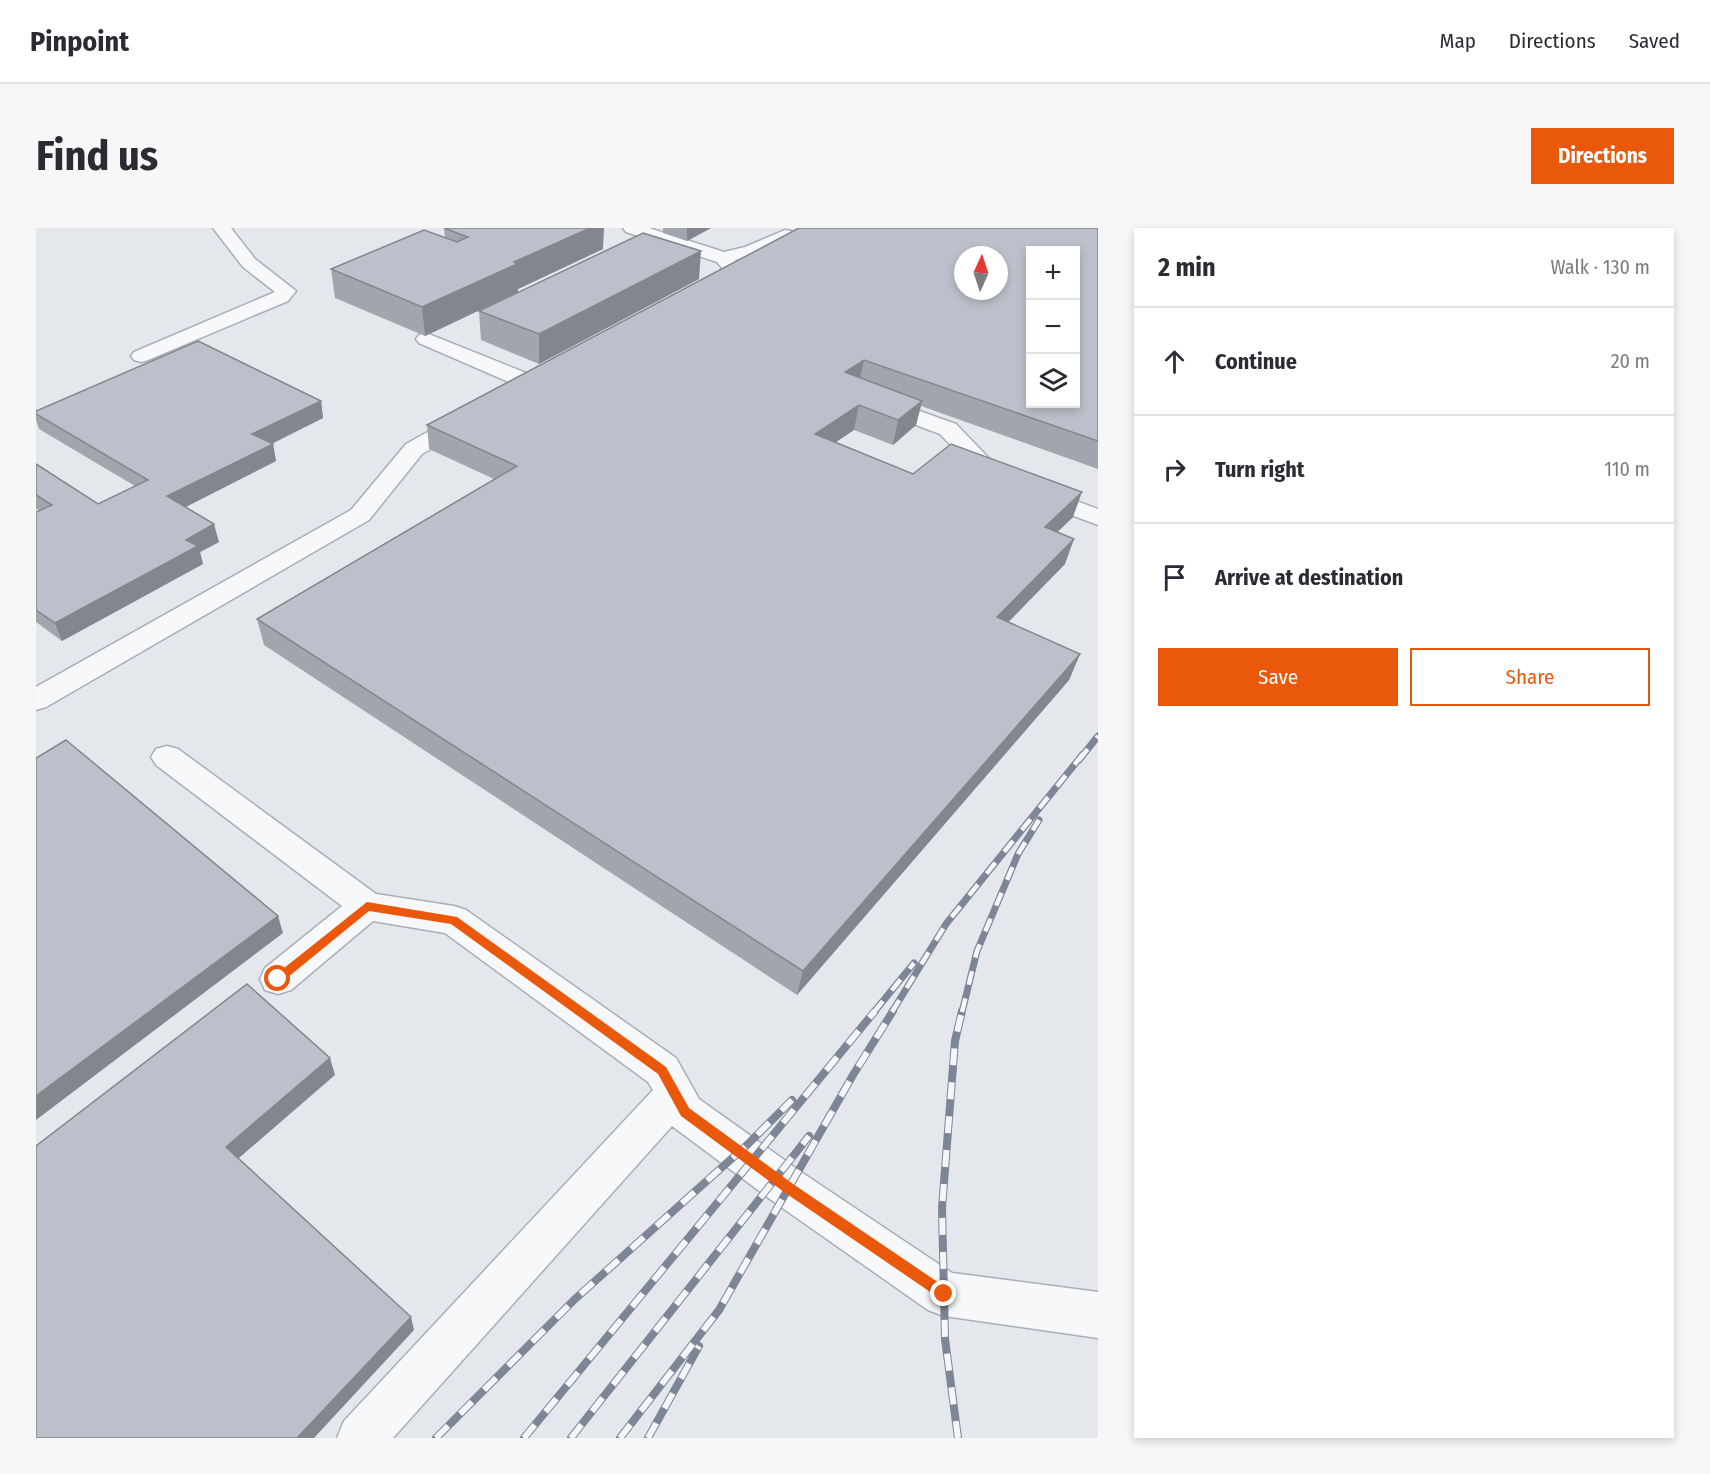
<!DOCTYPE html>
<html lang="en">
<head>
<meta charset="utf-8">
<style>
	:root { --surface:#fff; --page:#f7f7f7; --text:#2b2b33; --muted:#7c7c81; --line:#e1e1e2; --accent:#ea580c }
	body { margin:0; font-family:"Fira Sans Condensed",sans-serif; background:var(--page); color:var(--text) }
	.controls { position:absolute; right:18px; top:18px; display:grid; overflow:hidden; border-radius:0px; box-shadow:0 3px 9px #0003 }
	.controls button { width:54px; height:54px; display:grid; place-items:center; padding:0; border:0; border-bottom:2px solid var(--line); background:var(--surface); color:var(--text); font:30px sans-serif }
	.compass { position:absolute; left:918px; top:18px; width:54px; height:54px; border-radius:50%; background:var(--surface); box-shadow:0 3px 9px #0003; rotate:3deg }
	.stop { position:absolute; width:18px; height:18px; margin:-14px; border:4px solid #ea580c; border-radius:50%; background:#fff }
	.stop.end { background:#ea580c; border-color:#fff; box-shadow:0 2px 6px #0008 }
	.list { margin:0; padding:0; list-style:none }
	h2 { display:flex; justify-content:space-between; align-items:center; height:78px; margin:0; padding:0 24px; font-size:26px }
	h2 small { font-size:20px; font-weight:400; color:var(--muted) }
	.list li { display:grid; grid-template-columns:39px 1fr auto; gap:18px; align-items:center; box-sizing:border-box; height:108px; padding:0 24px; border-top:2px solid var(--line) }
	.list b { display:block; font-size:22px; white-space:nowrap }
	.list em { font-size:20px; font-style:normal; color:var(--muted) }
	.actions { display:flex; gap:12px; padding:18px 24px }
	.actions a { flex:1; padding:14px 0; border:2px solid var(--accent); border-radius:0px; text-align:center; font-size:21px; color:var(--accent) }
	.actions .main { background:var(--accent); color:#fff }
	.icon { flex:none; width:33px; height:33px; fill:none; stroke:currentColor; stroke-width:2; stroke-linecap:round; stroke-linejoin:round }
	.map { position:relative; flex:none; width:1062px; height:1210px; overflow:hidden; border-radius:0px }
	header { display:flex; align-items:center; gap:36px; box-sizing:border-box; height:84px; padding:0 30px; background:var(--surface); border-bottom:2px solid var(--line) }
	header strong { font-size:28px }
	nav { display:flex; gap:33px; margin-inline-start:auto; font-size:21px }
	.intro { display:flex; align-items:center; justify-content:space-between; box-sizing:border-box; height:144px; padding:0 36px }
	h1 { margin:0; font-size:42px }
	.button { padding:15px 27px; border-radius:0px; background:var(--accent); color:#fff; font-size:21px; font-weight:700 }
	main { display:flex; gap:36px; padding:0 36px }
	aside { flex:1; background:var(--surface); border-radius:0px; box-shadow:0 3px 9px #0003 }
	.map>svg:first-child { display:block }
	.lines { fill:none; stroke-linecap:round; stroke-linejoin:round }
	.minor-casing { stroke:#a9aeb7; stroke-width:3 }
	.minor { fill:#f7f8fa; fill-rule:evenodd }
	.rail-far1-casing { stroke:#7d8696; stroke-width:7 }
	.rail-casing { stroke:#7d8696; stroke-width:8 }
	.rail-far1 { stroke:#f4f6f9; stroke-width:4.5; stroke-dasharray:14; stroke-linecap:butt }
	.rail { stroke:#f4f6f9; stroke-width:6; stroke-dasharray:17; stroke-linecap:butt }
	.wall { fill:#a1a5ae }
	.shaded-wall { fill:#83868d }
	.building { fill:#bbc0ca; stroke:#83868d; stroke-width:1.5; fill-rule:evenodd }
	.route { fill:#ea580c }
</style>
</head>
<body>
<header>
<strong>Pinpoint</strong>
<nav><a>Map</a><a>Directions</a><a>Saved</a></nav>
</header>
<div class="intro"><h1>Find us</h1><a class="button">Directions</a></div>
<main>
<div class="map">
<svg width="1062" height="1210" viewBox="0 0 1062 1210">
	<rect width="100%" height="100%" fill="#e4e7ec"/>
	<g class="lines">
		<!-- minor casing -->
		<g class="minor-casing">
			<path id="minor" d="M177,0H195L219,31L260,63L252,73L112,132L105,134L98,132L95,128L98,124L239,64L207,39Z
				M587,0H613L688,24L709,19L749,2L755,3L758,7L755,11L721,27L699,32L704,39L699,54L665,71L658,69L655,65L658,61L683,47L686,40L681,34L590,4Z
				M390,105L505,151L508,156L505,161L497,162L489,161L383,115L380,111L383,107Z
				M864,176L920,196L968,246L1062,281V297L952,256L904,206L856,188L853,183L856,178Z
				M432,184L440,186L443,191L440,196L386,226L333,292L10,479L0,482V459L315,282L370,216L424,186Z
				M131,518L142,521L340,666L418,678L430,682L640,830L663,871L768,946L916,1045L1062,1064V1110L908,1088L892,1082L738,974L636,898L357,1210H301L308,1193L617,862L612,854L409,705L337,693L255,762L242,766L229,762L224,751L229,740L306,678L120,537L115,529L120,521Z"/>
		</g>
		<!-- minor -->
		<use href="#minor" class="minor"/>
		<!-- rail-far1 casing -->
		<g class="rail-far1-casing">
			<path id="rail-far1" d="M1043,532L1062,508
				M838,784L878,735
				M856,784L910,696L1047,526
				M926,784L941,723L982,626L1003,592"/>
		</g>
		<!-- rail casing -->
		<g class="rail-casing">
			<path id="rail" d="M400,1210L539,1071L712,916L756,872
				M488,1210L839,783
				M535,1210L773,908
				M584,1210L683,1082L817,847L857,783
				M612,1210L663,1118
				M922,1210L909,1111L906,980L919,813L926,783"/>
		</g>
		<!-- rail-far1 -->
		<use href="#rail-far1" class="rail-far1"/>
		<!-- rail -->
		<use href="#rail" class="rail"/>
	</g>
	<!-- wall -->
	<path class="wall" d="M408,0L567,21L482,61V64L389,108L299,70L295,41L409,10Z
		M627,0H675L651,13L627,5Z
		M1062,0V241L885,178L880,197L857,217L818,202L799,214L877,246L1037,289L1021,304L1029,336L972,394L1044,426L1033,452L761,767L228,417L221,391L458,251L393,221L391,197Z
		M663,51L503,136L445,112L443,83Z
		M285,173L287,190L236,216H237L240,233L149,279L183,314L164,324L167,336L26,413L0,394V284L4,282L0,281V236L62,276L99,258L3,201L0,192V183Z"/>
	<!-- shaded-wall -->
	<path class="shaded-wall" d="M554,0H568L567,21L482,61V64L389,108L386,79L478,34Z
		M651,0H675L651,13Z
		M665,23L663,51L503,136V106Z
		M828,132L823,155L809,144Z
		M285,173L287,190L220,223L216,206Z
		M886,173L880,197L857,217L862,192Z
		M823,177L818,202L775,231L779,206Z
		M237,216L240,233L136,286L131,268Z
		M1046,264L1037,289L1000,325L1009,299Z
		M178,296L183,314L164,324L167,336L26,413L19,395L150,312Z
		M1038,311L1029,336L952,415L961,389Z
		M1044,426L1033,452L761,767L767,743Z
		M242,688L247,705L0,892V868Z
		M294,830L299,847L197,935L190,919Z
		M375,1089L378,1102L278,1210H261Z"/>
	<!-- building -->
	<path class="building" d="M408,0H554L478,34L481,36L386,79L295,41L388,2L421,14L432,9Z
		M763,0H1062V213L828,132L809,144L886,173L862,192L823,177L779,206L877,246L915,216L1046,264L1009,299L1038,311L961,389L1044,426L767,743L221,391L481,238L391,197ZM994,22H1040V176H994ZM927,27H963V63H927Z
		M607,5L665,23L503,106L443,83Z
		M162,113L285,173L216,206L237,216L131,268L178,296L150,312L162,318L19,395L0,382V284L16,277L0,267V236L62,276L112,252L0,186V183Z
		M30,512L242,688L0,868V530Z
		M211,756L294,830L190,919L375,1089L261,1210H0V918Z"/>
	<!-- route -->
	<path class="route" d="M331,674L421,689L630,839L653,880L757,956L912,1061L914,1066L912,1070L908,1072L903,1070L748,964L645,888L622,846L415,696L333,683L246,754H238V748Z"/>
</svg>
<div class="controls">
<button>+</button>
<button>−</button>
<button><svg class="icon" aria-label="layers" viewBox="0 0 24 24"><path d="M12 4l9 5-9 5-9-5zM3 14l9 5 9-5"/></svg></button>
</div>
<svg class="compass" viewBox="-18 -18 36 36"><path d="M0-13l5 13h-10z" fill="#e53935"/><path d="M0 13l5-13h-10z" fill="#7c7c81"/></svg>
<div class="stop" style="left:242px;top:751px"></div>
<div class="stop end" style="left:908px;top:1066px"></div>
</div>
<aside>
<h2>2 min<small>Walk · 130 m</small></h2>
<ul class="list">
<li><svg class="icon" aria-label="ahead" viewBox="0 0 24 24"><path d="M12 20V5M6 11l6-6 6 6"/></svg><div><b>Continue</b></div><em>20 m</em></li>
<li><svg class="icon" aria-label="right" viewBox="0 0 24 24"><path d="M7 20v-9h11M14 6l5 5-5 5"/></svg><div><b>Turn right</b></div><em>110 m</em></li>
<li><svg class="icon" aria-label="arrive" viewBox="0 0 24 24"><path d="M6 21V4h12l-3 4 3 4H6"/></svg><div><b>Arrive at destination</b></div></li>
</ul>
<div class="actions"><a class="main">Save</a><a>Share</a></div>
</aside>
</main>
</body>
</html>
